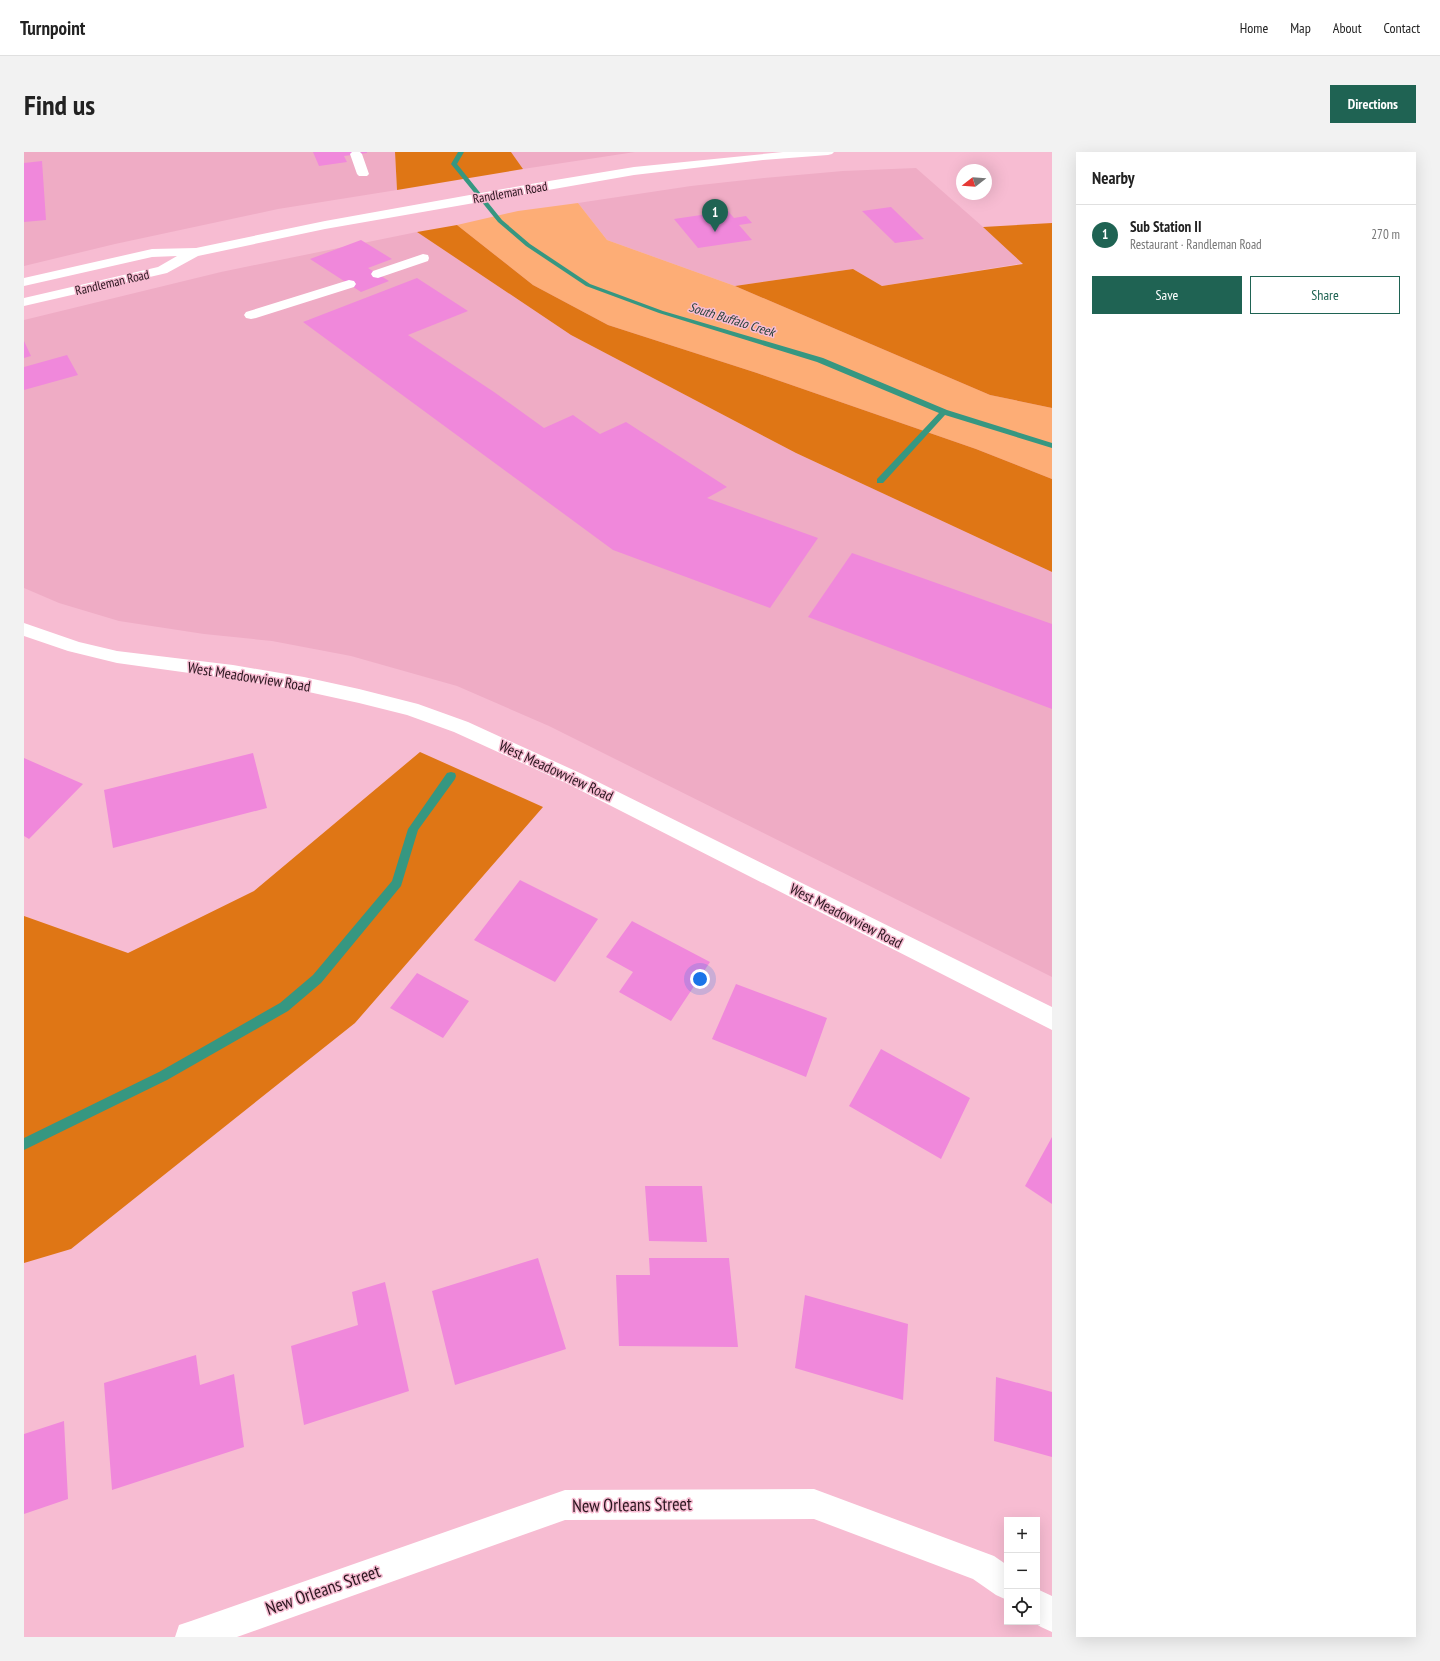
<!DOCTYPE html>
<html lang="en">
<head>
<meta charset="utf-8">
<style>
	:root { --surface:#fff; --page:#f2f2f2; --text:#222; --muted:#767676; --line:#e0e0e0; --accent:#1f6353 }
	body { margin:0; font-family:"PT Sans Narrow",sans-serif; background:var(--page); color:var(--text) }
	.controls { position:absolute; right:12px; bottom:12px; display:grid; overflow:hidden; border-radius:0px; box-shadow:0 4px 16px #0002 }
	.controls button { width:36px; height:36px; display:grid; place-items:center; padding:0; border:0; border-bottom:1px solid var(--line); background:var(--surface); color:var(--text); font:20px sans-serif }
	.compass { position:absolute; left:932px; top:12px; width:36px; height:36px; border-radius:50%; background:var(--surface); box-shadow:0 4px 16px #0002; rotate:253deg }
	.you { position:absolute; left:676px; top:827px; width:14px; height:14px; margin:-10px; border:3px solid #fff; border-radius:50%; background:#1a73e8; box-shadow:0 0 0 6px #1a73e833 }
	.badge { display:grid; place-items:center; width:26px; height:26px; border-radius:50%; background:var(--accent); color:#fff; font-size:13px; font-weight:700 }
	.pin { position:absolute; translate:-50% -33px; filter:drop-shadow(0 1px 2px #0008) }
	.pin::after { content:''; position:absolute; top:21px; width:14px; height:12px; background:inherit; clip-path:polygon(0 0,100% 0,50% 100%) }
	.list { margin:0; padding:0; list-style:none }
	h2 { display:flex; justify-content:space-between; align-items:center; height:52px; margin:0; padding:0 16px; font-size:17px }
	h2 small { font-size:13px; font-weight:400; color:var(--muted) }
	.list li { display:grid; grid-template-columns:26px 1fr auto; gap:12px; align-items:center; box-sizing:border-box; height:60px; padding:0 16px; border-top:1px solid var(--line) }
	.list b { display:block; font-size:15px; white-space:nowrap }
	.list p { margin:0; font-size:13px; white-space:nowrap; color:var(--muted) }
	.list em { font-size:13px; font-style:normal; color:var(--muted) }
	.actions { display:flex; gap:8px; padding:12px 16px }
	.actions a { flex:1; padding:9px 0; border:1px solid var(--accent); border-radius:0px; text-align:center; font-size:14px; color:var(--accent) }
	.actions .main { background:var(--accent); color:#fff }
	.icon { flex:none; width:22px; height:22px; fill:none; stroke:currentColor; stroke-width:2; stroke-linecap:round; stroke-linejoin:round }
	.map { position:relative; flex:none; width:1028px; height:1485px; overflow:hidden; border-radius:0px }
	header { display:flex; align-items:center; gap:24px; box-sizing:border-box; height:56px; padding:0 20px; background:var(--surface); border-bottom:1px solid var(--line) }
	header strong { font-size:19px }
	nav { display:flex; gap:22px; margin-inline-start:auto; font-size:14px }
	.intro { display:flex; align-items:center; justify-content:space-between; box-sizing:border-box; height:96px; padding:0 24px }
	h1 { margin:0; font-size:28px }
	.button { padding:10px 18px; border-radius:0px; background:var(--accent); color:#fff; font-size:14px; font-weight:700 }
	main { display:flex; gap:24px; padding:0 24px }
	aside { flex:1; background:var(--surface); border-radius:0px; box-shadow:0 4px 16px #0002 }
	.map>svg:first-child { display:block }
	.built { fill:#efacc5 }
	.green { fill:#fdad76 }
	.forest { fill:#df7615 }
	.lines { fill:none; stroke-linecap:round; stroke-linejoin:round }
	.stream { fill:#369781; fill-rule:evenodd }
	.building { fill:#f088db }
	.lane { fill:#fff; fill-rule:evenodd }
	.street { fill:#fff; fill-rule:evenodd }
	.secondary { fill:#fff; fill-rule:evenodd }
	.primary { fill:#fff; fill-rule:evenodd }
	.labels { text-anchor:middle; stroke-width:3; stroke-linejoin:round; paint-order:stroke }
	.far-street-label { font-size:13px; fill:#2b161f; stroke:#f7bcd2 }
	.far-water-label { font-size:13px; font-style:italic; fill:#244139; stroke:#f7bcd2 }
	.street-label { font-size:15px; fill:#2b161f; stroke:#f7bcd2 }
	.near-street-label { font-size:18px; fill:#2b161f; stroke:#f7bcd2 }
</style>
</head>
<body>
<header>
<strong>Turnpoint</strong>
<nav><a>Home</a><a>Map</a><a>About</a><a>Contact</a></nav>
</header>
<div class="intro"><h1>Find us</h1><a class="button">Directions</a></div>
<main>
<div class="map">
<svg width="1028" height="1485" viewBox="0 0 1028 1485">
	<rect width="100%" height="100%" fill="#f7bcd2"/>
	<!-- built -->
	<path class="built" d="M0,0H371L373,38L254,57L91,92L0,114Z
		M487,0H611L499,17Z
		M892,16L1000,111L858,134L829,117L711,134L583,88L554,51L667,34L740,26L819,19Z
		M393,80L547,183L772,301L1028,420V825L525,574L433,534L327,504L248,489L180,482L95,469L35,451L0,436V168L197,120Z"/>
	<!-- green -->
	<path class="green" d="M554,51L583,88L711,134L966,243L1028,256V327L952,297L733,221L584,173L509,133L433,73L494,59Z"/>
	<!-- forest -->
	<path class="forest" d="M371,0H487L499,17L373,38Z
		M1028,71V256L966,243L711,134L829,117L858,134L999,112L959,75Z
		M433,73L509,133L584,173L733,221L952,297L1028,327V420L772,301L547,183L393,80Z
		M396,600L519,655L331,871L47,1097L0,1111V764L104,801L230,739Z"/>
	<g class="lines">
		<!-- stream -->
		<path class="stream" d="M434,0H440L433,12L478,68L506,92L566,132L639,159L799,206L923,258L1028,291V296L921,263L859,331H853V327L915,261L793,210L635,161L562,134L502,94L474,70L427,12Z
			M427,620L431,621L432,624L431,627L394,678L377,734L297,831L264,859L143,928L0,998V986L135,920L256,851L289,823L368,729L384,677L423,621Z"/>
	</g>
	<!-- building -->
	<path class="building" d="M289,0H343V1L320,4L323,10L295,14Z
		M18,9L22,68L0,70V11Z
		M867,55L900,87L871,91L838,59Z
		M704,59L710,66L722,64L728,71L715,73L728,88L674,96L650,67Z
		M337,88L368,107L344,116L365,129L337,140L286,107Z
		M393,126L444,159L384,183L470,240L520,276L549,263L576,282L602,270L703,335L683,346L794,386L746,456L589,398L279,170Z
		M0,189L7,204L0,206Z
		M43,203L54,223L0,238V215Z
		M828,401L1028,472V557L784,465Z
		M229,601L243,656L89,696L80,638Z
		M0,606L59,632L5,687L0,684Z
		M496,728L574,767L531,830L450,788Z
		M608,769L686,810L647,869L595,840L609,820L582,805Z
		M393,821L445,849L419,886L366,856Z
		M712,832L803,866L782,925L688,887Z
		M857,897L946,946L917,1007L825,954Z
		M1028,985V1052L1001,1034Z
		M621,1034H678L683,1090L625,1089Z
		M514,1106L542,1197L431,1233L408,1139Z
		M625,1106H705L714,1195L595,1194L592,1123H626Z
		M361,1130L385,1239L280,1273L267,1194L334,1173L328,1140Z
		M781,1143L884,1172L879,1248L771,1216Z
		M172,1203L176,1233L210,1222L220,1295L88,1338L80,1231Z
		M972,1225L1028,1240V1305L970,1289Z
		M40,1269L44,1347L0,1362V1282Z"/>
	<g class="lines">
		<!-- lane -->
		<path class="lane" d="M328,0H336L338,2L345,22L343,24H335L333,22L326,2Z
			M399,102L404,103L405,106L404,109L354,126L349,125L347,122L349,119Z
			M325,128L330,129L332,132L330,135L232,166L227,167L222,166L220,163L222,160Z"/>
		<!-- street -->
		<path class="street" d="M790,1337L970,1404L983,1413V1448L972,1443L949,1427L790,1367L541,1368L213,1485H151L155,1473L167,1469L541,1338Z
			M1013,1437L1028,1444V1480L1017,1475L1009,1470H1013Z"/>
		<!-- secondary -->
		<path class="secondary" d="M0,471L55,490L93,499L209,513L280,525L335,537L394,552L444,570L556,621L1028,855V878L542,631L430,580L383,563L335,551L280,539L209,527L93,511L44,499L0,484Z"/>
		<!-- primary -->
		<path class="primary" d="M759,0H810L808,2L804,3L739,8L610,23L301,77L174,104L143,121L0,154V146L134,115L153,104L128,105L0,134V126L128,97L172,96L301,69L507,32L610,15Z"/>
	</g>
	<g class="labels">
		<!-- far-street labels -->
		<g class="far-street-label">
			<text transform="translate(486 40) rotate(-10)" y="5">Randleman Road</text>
			<text transform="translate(88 130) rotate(-13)" y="5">Randleman Road</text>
		</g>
		<!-- far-water labels -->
		<g class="far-water-label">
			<text transform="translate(708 167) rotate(17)" y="5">South Buffalo Creek</text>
		</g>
		<!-- street labels -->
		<g class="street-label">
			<text transform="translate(225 525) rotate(9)" y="5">West Meadowview Road</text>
			<text transform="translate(532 619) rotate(25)" y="5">West Meadowview Road</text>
			<text transform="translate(822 764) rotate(27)" y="5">West Meadowview Road</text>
		</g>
		<!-- near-street labels -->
		<g class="near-street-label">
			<text transform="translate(608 1353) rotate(-1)" y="6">New Orleans Street</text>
			<text transform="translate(299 1438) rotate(-19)" y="6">New Orleans Street</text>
		</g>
	</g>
</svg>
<div class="controls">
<button>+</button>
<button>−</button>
<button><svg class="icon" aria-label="locate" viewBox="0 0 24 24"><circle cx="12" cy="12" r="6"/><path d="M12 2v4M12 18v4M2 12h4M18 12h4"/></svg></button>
</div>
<svg class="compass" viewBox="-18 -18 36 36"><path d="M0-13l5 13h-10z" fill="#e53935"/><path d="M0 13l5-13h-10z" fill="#767676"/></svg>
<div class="you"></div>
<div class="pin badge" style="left:691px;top:80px">1</div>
</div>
<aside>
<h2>Nearby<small></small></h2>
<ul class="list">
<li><span class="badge">1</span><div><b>Sub Station II</b><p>Restaurant · Randleman Road</p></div><em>270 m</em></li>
</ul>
<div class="actions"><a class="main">Save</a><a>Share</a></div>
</aside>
</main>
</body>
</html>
